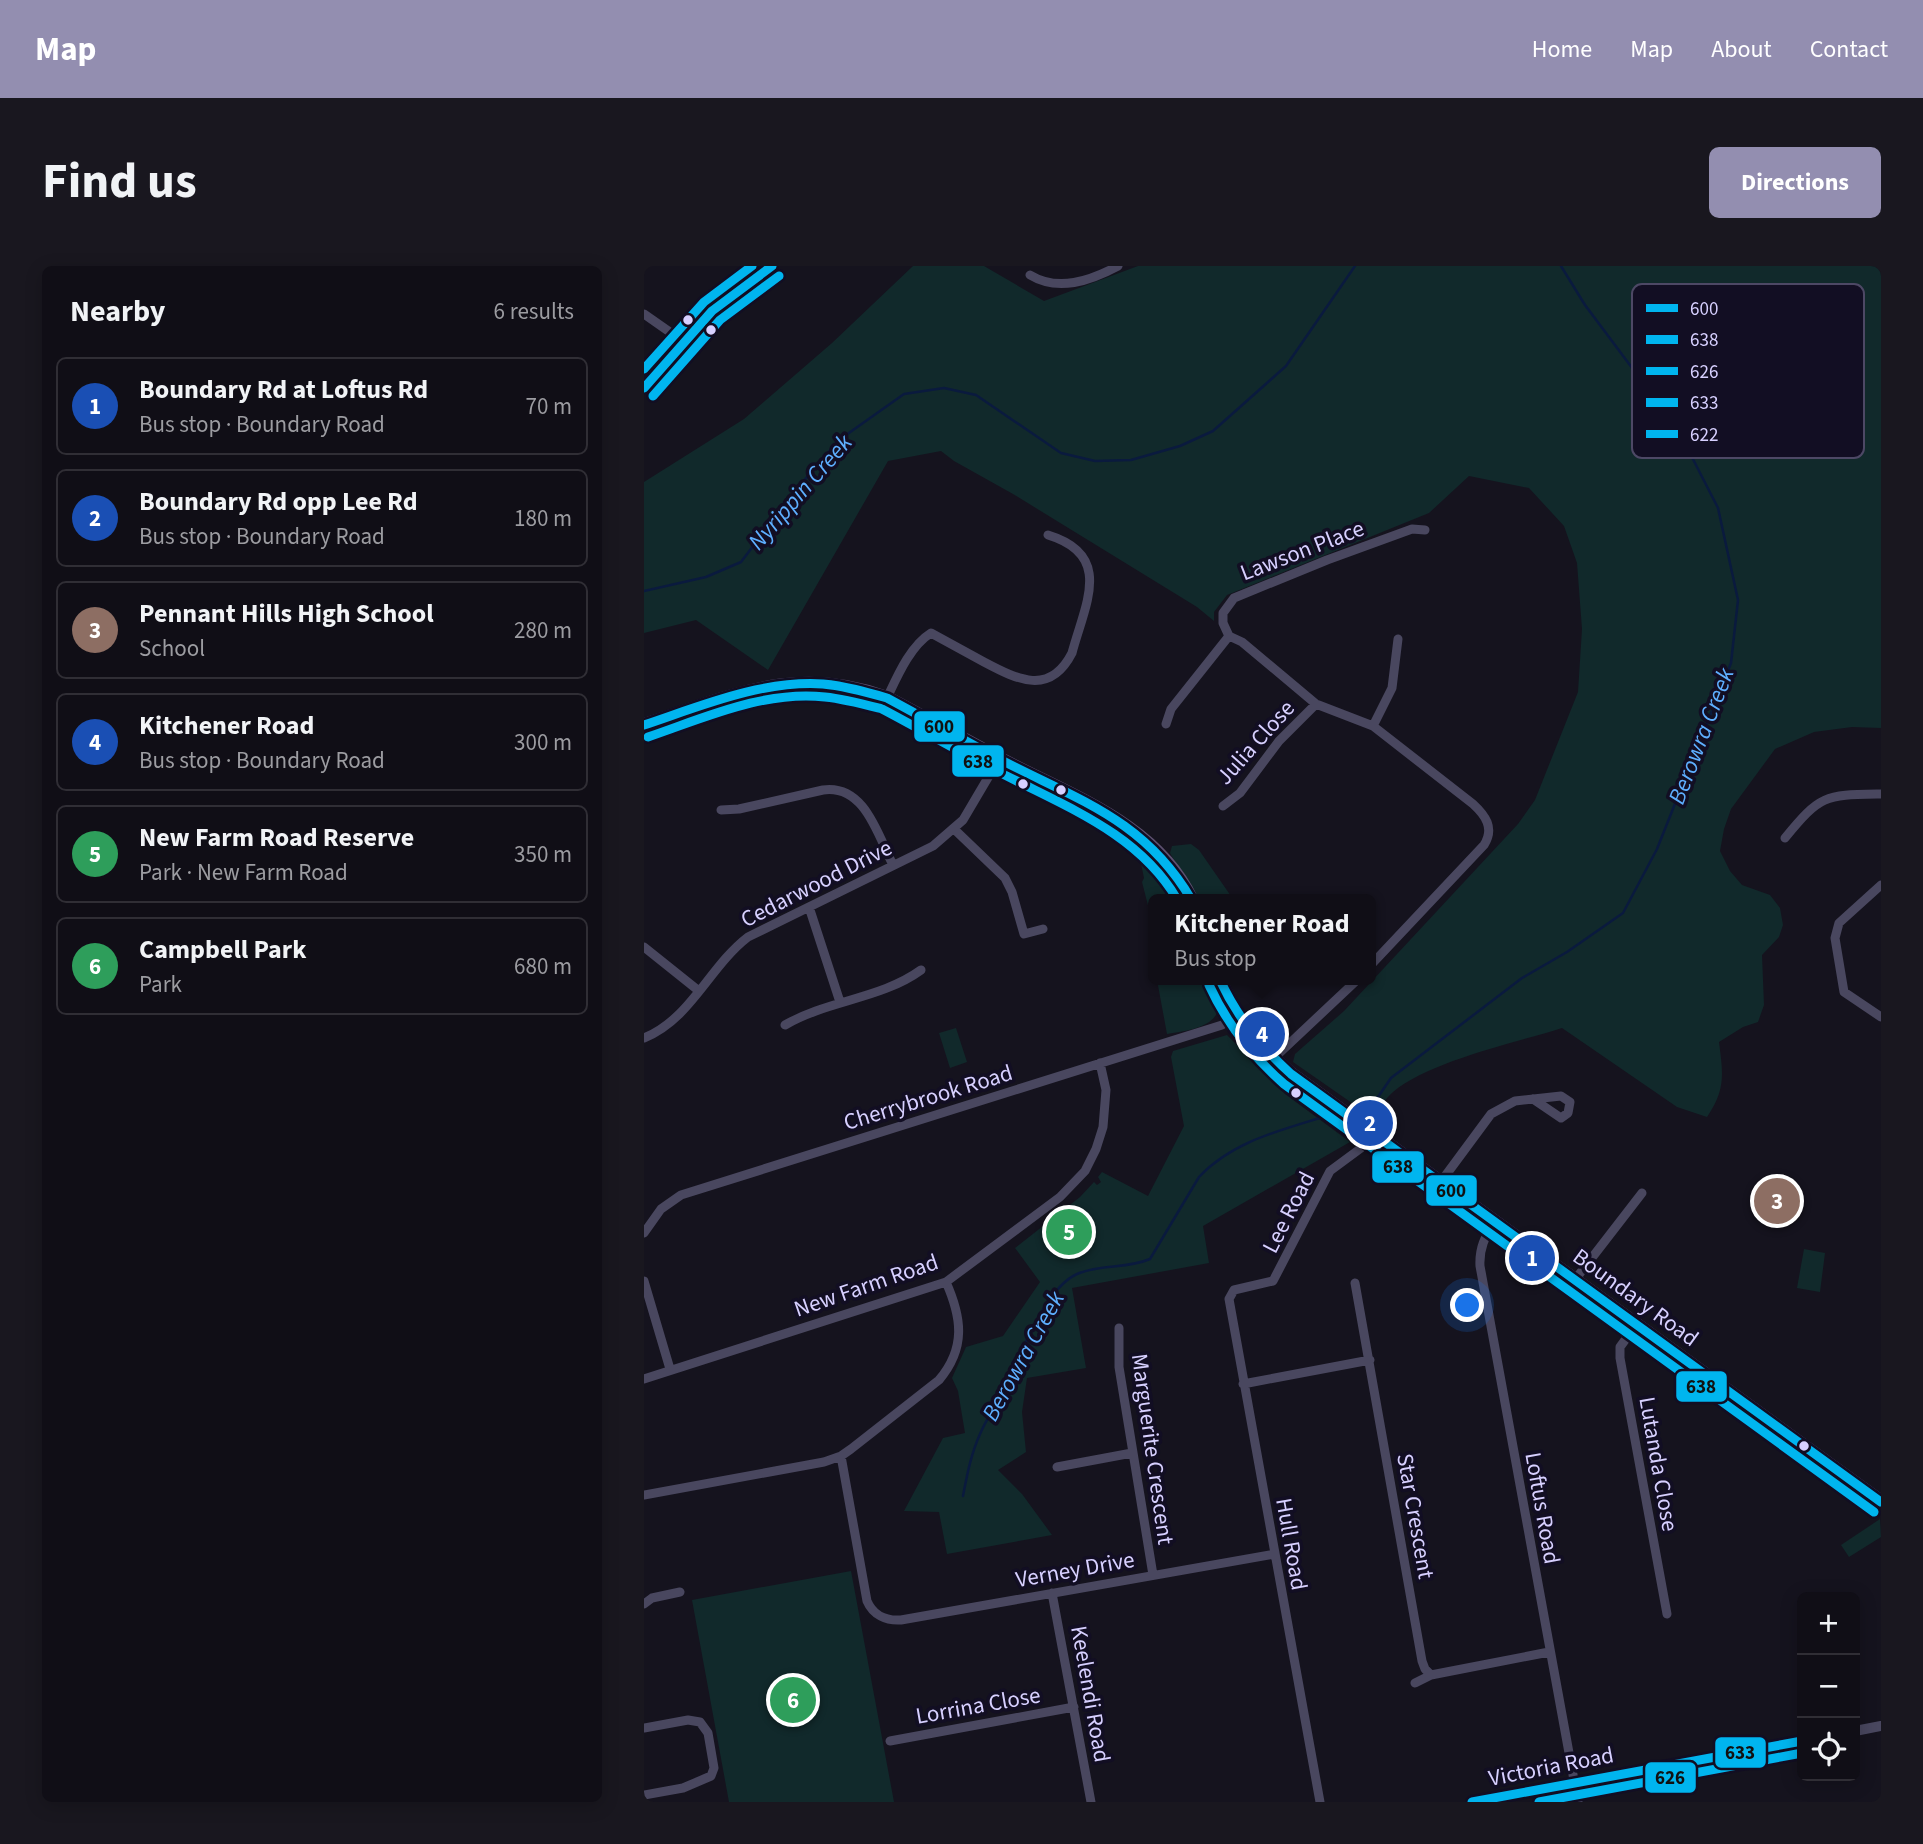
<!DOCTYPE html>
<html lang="en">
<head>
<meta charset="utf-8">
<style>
	:root { --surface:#100e16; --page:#19171f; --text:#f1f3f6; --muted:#9c9ca1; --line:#302e35; --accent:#938eb0 }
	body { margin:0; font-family:"Source Sans 3",sans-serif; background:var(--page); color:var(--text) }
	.controls { position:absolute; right:21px; bottom:21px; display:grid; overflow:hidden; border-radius:10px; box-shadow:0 4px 18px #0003 }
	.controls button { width:63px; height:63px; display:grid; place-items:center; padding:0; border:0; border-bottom:2px solid var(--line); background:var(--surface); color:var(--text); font:35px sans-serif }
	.you { position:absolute; left:824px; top:1040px; width:24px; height:24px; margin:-18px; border:5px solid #fff; border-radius:50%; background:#1a73e8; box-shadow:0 0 0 10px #1a73e833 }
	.badge { display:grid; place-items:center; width:46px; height:46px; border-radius:50%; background:var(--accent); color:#fff; font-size:23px; font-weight:700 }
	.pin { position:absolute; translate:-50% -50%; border:4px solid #fff; box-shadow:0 2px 7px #0006 }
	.popup { position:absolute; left:504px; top:628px; width:228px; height:91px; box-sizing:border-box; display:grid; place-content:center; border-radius:10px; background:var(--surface); filter:drop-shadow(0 2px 5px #0005); font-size:23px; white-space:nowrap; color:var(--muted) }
	.popup b { font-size:26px; color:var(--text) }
	.popup::after { content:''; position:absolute; left:50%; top:100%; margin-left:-14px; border:14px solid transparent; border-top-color:var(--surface) }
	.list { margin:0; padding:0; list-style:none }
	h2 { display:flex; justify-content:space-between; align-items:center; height:91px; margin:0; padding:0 28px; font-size:30px }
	h2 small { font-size:23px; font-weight:400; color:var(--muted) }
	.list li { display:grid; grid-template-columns:46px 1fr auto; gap:21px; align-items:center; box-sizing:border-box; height:98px; margin:0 14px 14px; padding:0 14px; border:2px solid var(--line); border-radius:10px }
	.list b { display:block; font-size:26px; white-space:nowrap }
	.list p { margin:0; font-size:23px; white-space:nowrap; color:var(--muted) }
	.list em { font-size:23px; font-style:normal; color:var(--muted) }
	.icon { flex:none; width:38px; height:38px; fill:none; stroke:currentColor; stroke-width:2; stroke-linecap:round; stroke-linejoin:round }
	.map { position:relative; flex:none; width:1237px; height:1536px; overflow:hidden; border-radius:10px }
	header { display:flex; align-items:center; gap:42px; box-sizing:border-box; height:98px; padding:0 35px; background:var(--accent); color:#fff }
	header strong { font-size:33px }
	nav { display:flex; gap:38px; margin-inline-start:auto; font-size:24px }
	.intro { display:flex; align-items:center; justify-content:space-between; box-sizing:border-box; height:168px; padding:0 42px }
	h1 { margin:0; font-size:49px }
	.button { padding:18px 32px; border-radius:10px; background:var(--accent); color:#fff; font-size:24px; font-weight:700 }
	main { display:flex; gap:42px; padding:0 42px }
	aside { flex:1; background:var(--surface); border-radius:10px; box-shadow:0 4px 18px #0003 }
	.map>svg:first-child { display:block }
	.green { fill:#11292b }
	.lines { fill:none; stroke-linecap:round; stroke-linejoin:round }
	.stream { stroke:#0a1a3e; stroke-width:2.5 }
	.minor { stroke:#49475f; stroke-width:9 }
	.tertiary { stroke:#49475f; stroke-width:10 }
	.primary { stroke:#5d5170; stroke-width:14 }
	.bus-1-casing { stroke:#120e23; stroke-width:14 }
	.bus-2-casing { stroke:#120e23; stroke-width:14 }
	.bus-3-casing { stroke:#120e23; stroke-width:14 }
	.bus-4-casing { stroke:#120e23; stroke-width:14 }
	.bus-5-casing { stroke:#120e23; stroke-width:14 }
	.bus-1 { stroke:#00b5ef; stroke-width:9 }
	.bus-2 { stroke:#00b5ef; stroke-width:9 }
	.bus-3 { stroke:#00b5ef; stroke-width:9 }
	.bus-4 { stroke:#00b5ef; stroke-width:9 }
	.bus-5 { stroke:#00b5ef; stroke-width:9 }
	.bus-dot { fill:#d7d0ff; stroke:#120e23; stroke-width:2.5 }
	.labels { text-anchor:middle; stroke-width:7; stroke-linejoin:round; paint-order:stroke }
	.street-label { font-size:23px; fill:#d7d0ff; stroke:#120e23 }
	.water-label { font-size:24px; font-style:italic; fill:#5eafff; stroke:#120e23 }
	.key { fill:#120e23; stroke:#4d4865; stroke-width:2 }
	.key-label { font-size:19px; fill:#d7d0ff }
	.line-badge { stroke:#120e23; stroke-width:2.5 }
	.pale-badge-label { font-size:19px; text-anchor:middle; font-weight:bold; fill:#111 }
</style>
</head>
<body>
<header>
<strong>Map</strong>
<nav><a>Home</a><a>Map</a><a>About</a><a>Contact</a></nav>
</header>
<div class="intro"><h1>Find us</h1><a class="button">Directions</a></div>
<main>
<aside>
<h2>Nearby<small>6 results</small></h2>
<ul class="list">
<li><span class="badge" style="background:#1a4fb4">1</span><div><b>Boundary Rd at Loftus Rd</b><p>Bus stop · Boundary Road</p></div><em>70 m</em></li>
<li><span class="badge" style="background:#1a4fb4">2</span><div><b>Boundary Rd opp Lee Rd</b><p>Bus stop · Boundary Road</p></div><em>180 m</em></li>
<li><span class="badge" style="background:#8d6e63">3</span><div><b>Pennant Hills High School</b><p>School</p></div><em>280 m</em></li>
<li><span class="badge" style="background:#1a4fb4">4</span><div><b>Kitchener Road</b><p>Bus stop · Boundary Road</p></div><em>300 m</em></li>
<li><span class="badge" style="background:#2e9e5b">5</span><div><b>New Farm Road Reserve</b><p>Park · New Farm Road</p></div><em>350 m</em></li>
<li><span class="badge" style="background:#2e9e5b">6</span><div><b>Campbell Park</b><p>Park</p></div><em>680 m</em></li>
</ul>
</aside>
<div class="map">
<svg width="1237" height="1536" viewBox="0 0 1237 1536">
	<rect width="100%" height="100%" fill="#15131e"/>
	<!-- green -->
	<path class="green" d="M269,0H340L400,35L494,0H1237V462L1208,461L1170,466L1131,483L1087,543L1080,563L1076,585L1086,605L1098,619L1126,629L1136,642L1139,659L1135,671L1118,689L1120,739L1114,756L1099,761L1075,776C1079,808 1082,823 1063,851L1033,841L918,762C871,777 786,795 749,826C741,833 735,843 728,851L649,796L651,788L700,745L874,558L891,534L934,426L938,363L933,297L920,260L885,222L825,210L785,247L583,329L570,346V355L553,341L369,228L310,195L297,185L244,195L124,404L52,354L0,367V216L100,153L188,77Z
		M547,578L555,584L589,633H553L526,587L528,580Z
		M494,583C513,590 527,617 537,633H510L509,659L498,616L500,612Z
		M513,714H567C569,721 573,728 574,736C578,761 542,765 523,768Z
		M312,762L323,796L306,802L295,767Z
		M583,769L641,828L706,876L559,960L565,997L428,1022L442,1102L383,1112L378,1146L382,1186L354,1204L378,1228L408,1269L303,1288L295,1246L260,1245L299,1172L321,1167L314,1125L308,1112L322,1081L359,1070L396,1016L371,982L436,931L450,916L453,919L457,916L454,911L458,906L504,930L540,860L527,791L529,785Z
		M1160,983L1181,987L1176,1026L1153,1022Z
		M1236,1253L1237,1271L1205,1291L1197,1279Z
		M207,1305L250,1536H85L48,1334Z"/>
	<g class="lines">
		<!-- stream -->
		<path class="stream" d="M0,325L62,311L97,296L151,225L195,174L260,128L300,122L332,129L417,187L451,195L487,194L536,180L569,165L642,100L711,0
			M715,842L734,831L747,812L878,712L923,686L979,647L1013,583L1087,397L1094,334L1074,242L1033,162L941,39L917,0
			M319,1230C323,1209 327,1188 336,1168C343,1151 354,1137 362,1120C377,1089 400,1023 433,1008C456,998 483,1003 506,993L555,911C587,877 633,865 676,852"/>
		<!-- minor -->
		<path class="minor" d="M386,9C414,26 446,15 474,0
			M0,48L40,76
			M0,122L68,45L128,0
			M585,370L598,376L672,438L729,460L829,538C841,549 851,562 840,579L726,700
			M585,370L579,357V347L590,332L683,294L768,263L781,264
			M243,432C253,411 266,380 287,367C305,377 322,386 340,396C374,414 406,430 428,387C441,338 470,289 404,269
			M522,458L527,443L585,370
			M729,460L748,422L754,373
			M579,540L596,527L635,475L672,438
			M77,544L95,543L179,524C221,518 234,570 249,599
			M310,563L361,612L368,626L380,668L399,663
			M1141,572C1177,528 1181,529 1237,528
			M1237,619L1195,657L1191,672L1200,726L1237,751
			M165,641L196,736
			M0,681L55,725
			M141,759C184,734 237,733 277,704
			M0,772C47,753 65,701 104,671L289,580L319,554L355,493
			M629,793L713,714
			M796,917L847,848L871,835L917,830L926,836L924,847L917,852L889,833
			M850,956C841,971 835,982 836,1000L934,1536
			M0,967L17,943L37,929L578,759L593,750
			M0,1015L26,1103
			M930,1015L998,927
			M711,1017L778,1395L781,1403L787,1409
			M992,1059L976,1081V1092L1023,1348
			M475,1062V1101L509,1309
			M0,1113L302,1016L416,931L441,905L452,883L459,861L462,824L456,797
			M599,1118L726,1094
			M197,1190L223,1335C229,1349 242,1355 257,1354L631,1288
			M413,1201L488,1187
			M0,1229L180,1196L197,1190L207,1183L295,1114C322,1082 318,1052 302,1016
			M408,1327L447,1536
			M0,1338L8,1332L36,1326
			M771,1417L787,1409L905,1386
			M0,1462L44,1454L56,1456L64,1467L70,1502L67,1510L39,1522L0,1529
			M246,1475L430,1441
			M676,1536L585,1033L590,1024L629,1015L686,905L732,871"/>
		<!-- tertiary -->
		<path class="tertiary" d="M1211,1465L1237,1460
			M828,1536L1158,1475"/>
		<!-- primary -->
		<path class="primary" d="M0,459C87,431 152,398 243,432C283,453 322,475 362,496C429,531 513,560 547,633
			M576,714C592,752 616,781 647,808L1237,1236"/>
		<!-- bus-1 casing -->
		<g class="bus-1-casing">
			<path id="bus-1" d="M0,122L68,45L128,0
				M0,459C57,440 118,414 179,418C201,420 222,426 243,432C282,453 321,475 361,496C437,535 501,555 547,633
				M576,714C593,751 617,781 647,808L1237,1236"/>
		</g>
		<!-- bus-2 casing -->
		<g class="bus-2-casing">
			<path id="bus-2" d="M4,471C60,452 121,424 181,431C201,433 219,438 238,443C278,464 317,487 357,507C422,541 494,567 533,633
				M565,719C583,758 608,790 640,818L1230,1246"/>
		</g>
		<!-- bus-3 casing -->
		<g class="bus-3-casing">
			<path id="bus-3" d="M9,130L76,54L135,10
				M895,1536L1158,1487"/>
		</g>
		<!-- bus-4 casing -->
		<g class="bus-4-casing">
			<path id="bus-4" d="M828,1536L1158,1475"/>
		</g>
		<!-- bus-5 casing -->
		<g class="bus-5-casing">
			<path id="bus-5" d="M0,103L60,36L108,0"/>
		</g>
		<!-- bus-1 -->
		<use href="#bus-1" class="bus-1"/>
		<!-- bus-2 -->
		<use href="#bus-2" class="bus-2"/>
		<!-- bus-3 -->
		<use href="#bus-3" class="bus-3"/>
		<!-- bus-4 -->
		<use href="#bus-4" class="bus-4"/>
		<!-- bus-5 -->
		<use href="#bus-5" class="bus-5"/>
	</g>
	<!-- markers -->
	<g class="bus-dot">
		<circle cx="44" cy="54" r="6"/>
		<circle cx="67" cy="64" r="6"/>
		<circle cx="379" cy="518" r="6"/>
		<circle cx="417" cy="524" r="6"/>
		<circle cx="652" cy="827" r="6"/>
		<circle cx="1160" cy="1180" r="6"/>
	</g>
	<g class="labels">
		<!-- street labels -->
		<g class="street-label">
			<text transform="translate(658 284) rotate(-21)" y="8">Lawson Place</text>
			<text transform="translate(611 476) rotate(-48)" y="8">Julia Close</text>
			<text transform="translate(172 617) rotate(-27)" y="8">Cedarwood Drive</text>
			<text transform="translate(284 831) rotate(-17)" y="8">Cherrybrook Road</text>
			<text transform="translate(644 946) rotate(-63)" y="8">Lee Road</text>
			<text transform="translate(222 1019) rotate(-19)" y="8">New Farm Road</text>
			<text transform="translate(992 1031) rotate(36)" y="8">Boundary Road</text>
			<text transform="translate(509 1183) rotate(82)" y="8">Marguerite Crescent</text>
			<text transform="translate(1015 1198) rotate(80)" y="8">Lutanda Close</text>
			<text transform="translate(899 1242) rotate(80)" y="8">Loftus Road</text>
			<text transform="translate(772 1250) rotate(80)" y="8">Star Crescent</text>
			<text transform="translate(648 1278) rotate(80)" y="8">Hull Road</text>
			<text transform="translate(431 1303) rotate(-10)" y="8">Verney Drive</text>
			<text transform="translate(447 1428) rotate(80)" y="8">Keelendi Road</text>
			<text transform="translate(334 1439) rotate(-10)" y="8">Lorrina Close</text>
			<text transform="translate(907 1500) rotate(-11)" y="8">Victoria Road</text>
		</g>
		<!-- water labels -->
		<g class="water-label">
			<text transform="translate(156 226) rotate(-49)" y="8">Nyrippin Creek</text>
			<text transform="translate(1057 470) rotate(-69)" y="8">Berowra Creek</text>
			<text transform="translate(379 1090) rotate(-61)" y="8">Berowra Creek</text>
		</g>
	</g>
	<!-- legend -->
	<rect x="988" y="18" width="232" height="174" rx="10" class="key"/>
	<rect x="1002" y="38" width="32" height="8" fill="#00b5ef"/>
	<rect x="1002" y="69" width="32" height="9" fill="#00b5ef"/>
	<rect x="1002" y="101" width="32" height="8" fill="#00b5ef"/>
	<rect x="1002" y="132" width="32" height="9" fill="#00b5ef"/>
	<rect x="1002" y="164" width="32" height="8" fill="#00b5ef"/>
	<g class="key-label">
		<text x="1046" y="49">600</text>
		<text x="1046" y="80">638</text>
		<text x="1046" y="112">626</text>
		<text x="1046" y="143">633</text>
		<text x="1046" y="175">622</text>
	</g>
	<g class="line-badge">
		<rect x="269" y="444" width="53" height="33" rx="7" fill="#00b5ef"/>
		<rect x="307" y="478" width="54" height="34" rx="7" fill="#00b5ef"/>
		<rect x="727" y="884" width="54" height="34" rx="7" fill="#00b5ef"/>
		<rect x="781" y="908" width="53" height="33" rx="7" fill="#00b5ef"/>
		<rect x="1031" y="1104" width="53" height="33" rx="7" fill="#00b5ef"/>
		<rect x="1070" y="1470" width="53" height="33" rx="7" fill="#00b5ef"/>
		<rect x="1000" y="1495" width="53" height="33" rx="7" fill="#00b5ef"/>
	</g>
	<g class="pale-badge-label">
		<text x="295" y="467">600</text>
		<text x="334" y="502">638</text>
		<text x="754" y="907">638</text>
		<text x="807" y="931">600</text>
		<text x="1057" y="1127">638</text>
		<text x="1096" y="1493">633</text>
		<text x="1026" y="1518">626</text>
	</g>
</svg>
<div class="controls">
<button>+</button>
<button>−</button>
<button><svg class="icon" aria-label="locate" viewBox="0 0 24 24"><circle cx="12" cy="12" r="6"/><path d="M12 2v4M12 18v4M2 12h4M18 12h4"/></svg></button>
</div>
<div class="you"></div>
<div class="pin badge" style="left:888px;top:992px;background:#1a4fb4">1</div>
<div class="pin badge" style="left:726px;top:857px;background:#1a4fb4">2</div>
<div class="pin badge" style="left:1133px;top:935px;background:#8d6e63">3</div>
<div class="pin badge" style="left:618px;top:768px;background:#1a4fb4">4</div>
<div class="popup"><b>Kitchener Road</b>Bus stop</div>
<div class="pin badge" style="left:425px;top:966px;background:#2e9e5b">5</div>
<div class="pin badge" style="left:149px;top:1434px;background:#2e9e5b">6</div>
</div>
</main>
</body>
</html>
